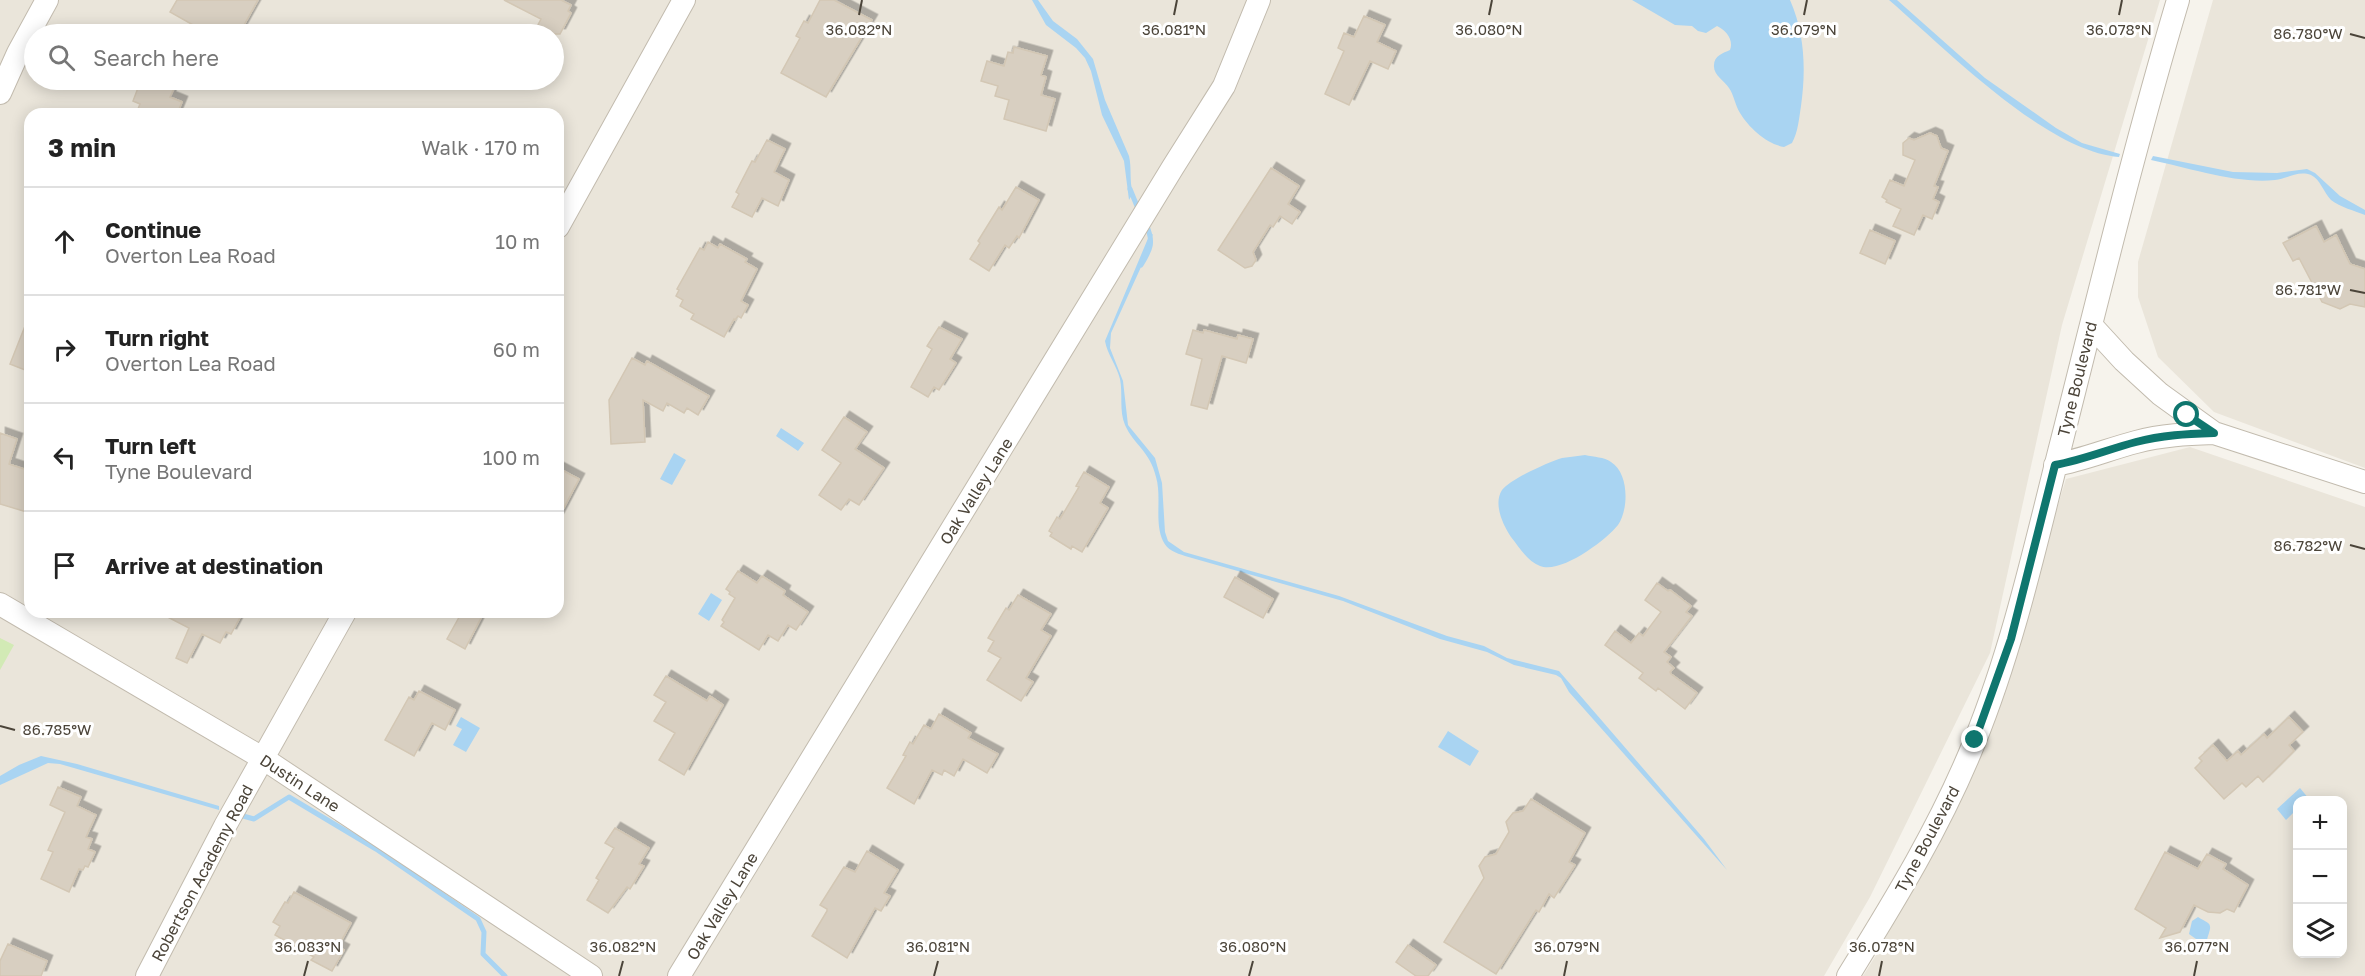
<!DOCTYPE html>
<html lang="en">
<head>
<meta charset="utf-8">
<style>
	:root { --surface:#fff; --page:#f2f2f2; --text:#222; --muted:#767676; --line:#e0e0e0 }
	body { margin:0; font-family:"Golos Text",sans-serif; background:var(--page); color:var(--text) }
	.controls { position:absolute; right:18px; bottom:18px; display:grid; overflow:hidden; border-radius:12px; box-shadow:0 3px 15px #0003 }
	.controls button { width:54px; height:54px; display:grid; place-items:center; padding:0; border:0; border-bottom:2px solid var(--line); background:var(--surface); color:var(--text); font:30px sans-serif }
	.stop { position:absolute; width:18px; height:18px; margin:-14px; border:4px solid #0f766e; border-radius:50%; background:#fff }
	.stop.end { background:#0f766e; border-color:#fff; box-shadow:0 2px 6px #0008 }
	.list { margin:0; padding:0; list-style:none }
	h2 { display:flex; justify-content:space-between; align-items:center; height:78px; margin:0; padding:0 24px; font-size:26px }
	h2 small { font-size:20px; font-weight:400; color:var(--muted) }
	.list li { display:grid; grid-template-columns:39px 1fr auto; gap:18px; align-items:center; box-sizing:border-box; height:108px; padding:0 24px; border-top:2px solid var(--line) }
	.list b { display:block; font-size:22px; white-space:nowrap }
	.list p { margin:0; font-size:20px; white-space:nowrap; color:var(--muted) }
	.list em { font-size:20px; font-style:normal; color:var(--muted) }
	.icon { flex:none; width:33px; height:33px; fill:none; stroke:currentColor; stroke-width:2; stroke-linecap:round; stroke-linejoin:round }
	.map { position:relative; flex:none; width:2365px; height:976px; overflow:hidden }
	.search { position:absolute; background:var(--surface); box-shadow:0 3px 15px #0003; left:24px; top:24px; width:540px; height:66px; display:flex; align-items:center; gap:15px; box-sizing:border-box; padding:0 21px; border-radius:33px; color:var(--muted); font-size:22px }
	.panel { position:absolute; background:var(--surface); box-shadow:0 3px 15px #0003; left:24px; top:108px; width:540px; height:510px; border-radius:18px }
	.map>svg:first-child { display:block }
	.residential { fill:#eae5da; fill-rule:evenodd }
	.green { fill:#d2eab5 }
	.water { fill:#a9d4f2 }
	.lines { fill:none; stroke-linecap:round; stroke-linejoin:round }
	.stream { stroke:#a9d4f2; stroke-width:5 }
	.building { fill:#d8cfc1; stroke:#d3c7b4; stroke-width:1.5; filter:url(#shadow) }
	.minor-casing { stroke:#c2bbae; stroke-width:24 }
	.minor { stroke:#fff; stroke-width:22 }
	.route { stroke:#0f766e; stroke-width:8 }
	.ticks { fill:none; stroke:#4b4439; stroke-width:2 }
	.labels { text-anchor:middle; stroke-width:6; stroke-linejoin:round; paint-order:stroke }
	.street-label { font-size:16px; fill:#4b4439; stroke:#fff }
	.ticks-label { font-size:15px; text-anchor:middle; fill:#4b4439; stroke:#fff; stroke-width:6; stroke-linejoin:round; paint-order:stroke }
</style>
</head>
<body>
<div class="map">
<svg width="2365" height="976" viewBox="0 0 2365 976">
	<defs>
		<filter id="shadow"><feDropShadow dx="5.5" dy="-5.5" stdDeviation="0" flood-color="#0004"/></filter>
	</defs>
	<rect width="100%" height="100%" fill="#f6f3ec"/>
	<!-- residential -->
	<path class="residential" d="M0,0H2160L2062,325L1990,653L1870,897L1824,976H0ZM34,34H554V80H34ZM30,114H558V612H30Z
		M2213,0H2365V468L2214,412L2158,357L2138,297V262Z
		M2190,447L2365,507V976H1863L1878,952L1980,757L2066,479ZM2298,800H2342V954H2298Z"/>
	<!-- green -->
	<path class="green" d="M0,638L14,645L0,670Z"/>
	<!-- water -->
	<path class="water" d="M1032,0H1038L1053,21L1077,39L1093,59L1105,100L1129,156C1132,169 1129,181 1133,193L1129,200L1124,161L1102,115L1091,71L1085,58L1076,48L1046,25Z
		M1632,0H1790C1805,34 1806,70 1801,106C1799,119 1798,132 1792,143L1784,147C1767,144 1749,128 1740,113C1735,105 1734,95 1729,88C1724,80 1713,75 1714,65C1714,56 1723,53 1730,50C1734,40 1726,30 1717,26L1706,33L1698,31L1692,26L1675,25Z
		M1889,0H1897L1985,78L2056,128L2082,143L2120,154L2119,157C2045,151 1945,48 1889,0Z
		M2153,156L2233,172L2277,173L2307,169L2315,173L2340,196L2365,210V215C2355,211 2340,207 2331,200C2324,193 2320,179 2311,175C2298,170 2287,179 2275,180C2236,184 2190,168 2151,160Z
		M1153,234L1146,256L1111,333L1110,348L1123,381L1128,425L1155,458L1162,483L1165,532L1168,541L1184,552L1339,596L1447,636L1484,646L1507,658L1559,671L1704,839L1727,870L1569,692L1561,678L1556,675L1514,665L1487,652L1440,639L1343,601L1185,556C1176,553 1167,550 1163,541C1154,522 1162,497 1156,477C1150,451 1134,445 1125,425C1119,411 1123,394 1120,379C1117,366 1107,354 1105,341L1149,236Z
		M781,428L804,443L798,451L776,436Z
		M674,453L686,460L672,485L660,479Z
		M1585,455C1594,457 1604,457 1611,462C1629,473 1629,509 1618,525C1605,541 1561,574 1540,566C1527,561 1519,547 1511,537C1503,525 1493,504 1502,490C1510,479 1549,462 1562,458C1570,457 1578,456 1585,455Z
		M711,593L722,600L709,621L698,614Z
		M461,717L480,728L466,752L453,745L462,729L456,726Z
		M1448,731L1479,751L1470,766L1438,747Z
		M41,756L77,764L219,806V810L60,764L48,763L0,785V776L19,765Z
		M2300,788L2309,799L2298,800L2297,809L2286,820L2277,809Z
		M2198,917C2209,924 2213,922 2208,936C2205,945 2212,938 2203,944L2189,934L2192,921Z"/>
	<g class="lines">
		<!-- stream -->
		<path class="stream" d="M1130,189L1139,211
			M1141,265C1151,249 1154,242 1146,224
			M243,816L254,819L289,797L376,849L478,919L484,932L483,954L505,976"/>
	</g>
	<!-- building -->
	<path class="building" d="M177,0H258L239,34H234L223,28L219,34H209L170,12Z
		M504,0H561L571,5L568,11L571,13L560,34H533L541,19Z
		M820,0H834L872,20L826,97L781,73L800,38L796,36L804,21L808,23Z
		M1364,16L1385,25L1377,42L1396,51L1388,69L1370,61L1349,105L1325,94L1344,51L1338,48L1344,33L1354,37Z
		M1014,47L1047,56L1041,75L1046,77L1041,95L1055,99L1046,131L1004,119L1009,100L995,96L998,86L981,81L987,61L1004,66L1008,52L1013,53Z
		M141,80H178L170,97L182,102L177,114H136L140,104L133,101Z
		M1930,133L1937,136L1941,148L1948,151L1934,186L1938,187L1933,199L1939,202L1932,219L1923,215L1914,235L1893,226L1901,209L1886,202L1887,200L1882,197L1890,180L1904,186L1915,160L1903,155V143L1909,138L1914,140Z
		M767,140L785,149L774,172L789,180L778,206L762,198L752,217L732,207L739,194L736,192L752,161L755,162Z
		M1271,168L1299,186L1288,204L1300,212L1292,224L1280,216L1273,227L1270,225L1253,252L1256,260L1252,266L1245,268L1218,250Z
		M1016,187L1039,200L1019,238L1017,236L1009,248L1005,245L989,271L970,259L980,243L978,241L999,207L1002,210Z
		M2316,226L2324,242L2336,235L2350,264L2365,269V307L2350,304L2340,309L2322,302L2299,258L2293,261L2283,243Z
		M1870,230L1895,241L1885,264L1860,253Z
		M708,242L718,248L720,244L747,259L745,262L757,269L741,301L748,305L741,318L738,316L735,320L734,319L724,337L691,319L694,314L680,306L683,300L676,296L679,290L677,289L700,248L704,250Z
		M29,316H30V372L10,364Z
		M939,327L962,339L950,359L956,363L939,390L934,387L928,397L911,387L932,349L927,346Z
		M1193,330L1203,333L1204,330L1237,339L1238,335L1253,339L1246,363L1222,356L1207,409L1191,405L1202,359L1186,354Z
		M632,358L645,365L647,361L709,396L698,415L687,408L684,413L667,403L663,411L643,400L645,442L611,444L609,400Z
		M844,417L867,432L855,449L884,468L859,505L849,499L841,510L819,495L841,463L822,450Z
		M0,433L17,439L9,464L30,471V513L0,504Z
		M558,468L579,479L558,519Z
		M1084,472L1109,487L1100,503L1108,508L1082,552L1072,546L1071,549L1050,536L1052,533L1049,531L1057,517L1060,519L1079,487L1076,486Z
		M738,571L757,583L762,576L785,591L783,595L808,612L796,630L788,625L778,641L768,635L759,650L721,626L724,622L722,620L735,598L729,594L730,592L726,589Z
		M1235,577L1273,599L1263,618L1224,597Z
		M1657,583L1668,591L1670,590L1691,606L1686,612L1692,616L1664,652L1671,657L1667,662L1674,668L1670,672L1671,674L1697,693L1685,709L1658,688L1656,691L1639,678L1643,673L1605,645L1615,631L1631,643L1639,633L1643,636L1661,612L1645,600Z
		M1018,595L1051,614L1041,630L1051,636L1026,678L1033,682L1021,701L987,680L1001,658L988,651L994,641L988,638L1006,608L1009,610Z
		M158,612H243L231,634L226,632L220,643L202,634L187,663L176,658L189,628Z
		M462,612H484L465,649L447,639Z
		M666,676L707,701L710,696L723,705L684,775L659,760L675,733L654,721L666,702L654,695Z
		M419,691L455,710L445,730L432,723L414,756L385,740L409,697L414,700Z
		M939,714L971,733L968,738L998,754L987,773L963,759L954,776L944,770L942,775L932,770L914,804L887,788L906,756L903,755L910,742L913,744L924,725L931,729Z
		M2289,717L2303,732L2289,745L2294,751L2263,782L2258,776L2246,787L2242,783L2224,799L2195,768L2202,761L2199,758L2213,745L2227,761L2238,751L2241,755L2264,734L2267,738Z
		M58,787L81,797L77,806L96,815L86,837L92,839L88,849L95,852L88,867L85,866L83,870L79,869L69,892L41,879L53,852L48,850L65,812L50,805Z
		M1531,799L1585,833L1569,862L1575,865L1554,898L1549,894L1539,912L1536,910L1496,974L1444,942L1484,878L1479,866L1485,857L1496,854L1509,832L1506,822L1513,813L1523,811Z
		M615,828L649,848L639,864L644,866L630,889L627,887L608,913L587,900L599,880L596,878L614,848L605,843Z
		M867,851L898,870L884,893L890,896L881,911L875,908L847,958L812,936L827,911V909L820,905L844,867L855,872Z
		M2165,852L2198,869L2207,854L2226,864L2223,869L2248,885L2234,912L2227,909L2220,913L2208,912L2194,905L2180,932L2160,938L2166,928L2135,909Z
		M294,892L351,923L338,947L344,950L332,971L311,960L314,957L275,935L280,926L273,922L285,902L288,903Z
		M8,944L47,961L41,976H0V961Z
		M1408,945L1436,965L1428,976H1416L1396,962Z"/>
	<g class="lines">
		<!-- minor casing -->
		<g class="minor-casing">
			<path id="minor" d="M0,93L18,53L47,0
				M558,227L684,0
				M2091,325L2124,361L2160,394L2214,433L2365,482
				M2055,465C2083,460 2109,449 2136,442C2162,435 2187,434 2214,433
				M0,604L264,759L591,976
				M147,976L225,826L345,612
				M679,976L1173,167L1224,86L1259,0
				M1848,976C1895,900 1941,825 1974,743C2013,647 2035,547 2060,448C2098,298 2134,148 2178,0"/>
		</g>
		<!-- minor -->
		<use href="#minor" class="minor"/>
	</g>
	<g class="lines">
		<!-- route -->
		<path class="route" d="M1975,740L2011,639L2055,465C2083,460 2109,449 2136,442C2162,435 2187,434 2214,433L2187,415"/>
	</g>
	<!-- ticks -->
	<path class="ticks" d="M859,15L862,0M1174,15L1177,0M1489,15L1492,0M1804,15L1807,0M2119,15L2122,0M2350,34L2365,38M2350,290L2365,293M2350,545L2365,549M0,726L15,730M304,976L308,961M619,976L623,961M934,976L938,961M1249,976L1253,961M1564,976L1567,961M1879,976L1882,961M2194,976L2197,961"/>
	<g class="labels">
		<!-- street labels -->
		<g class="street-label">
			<text transform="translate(2077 379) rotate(-76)" y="6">Tyne Boulevard</text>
			<text transform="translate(976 491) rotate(-58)" y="6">Oak Valley Lane</text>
			<text transform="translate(300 783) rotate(33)" y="6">Dustin Lane</text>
			<text transform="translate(1927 839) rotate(-62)" y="6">Tyne Boulevard</text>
			<text transform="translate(202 873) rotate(-62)" y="6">Robertson Academy Road</text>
			<text transform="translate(722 906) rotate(-59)" y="6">Oak Valley Lane</text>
		</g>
	</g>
	<g class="ticks-label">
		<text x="859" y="35">36.082°N</text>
		<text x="1174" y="35">36.081°N</text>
		<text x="1489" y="35">36.080°N</text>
		<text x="1804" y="35">36.079°N</text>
		<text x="2119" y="35">36.078°N</text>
		<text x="2308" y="39">86.780°W</text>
		<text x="2308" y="295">86.781°W</text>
		<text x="2308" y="551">86.782°W</text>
		<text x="57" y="735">86.785°W</text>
		<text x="308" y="952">36.083°N</text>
		<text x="623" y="952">36.082°N</text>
		<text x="938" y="952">36.081°N</text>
		<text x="1253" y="952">36.080°N</text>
		<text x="1567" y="952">36.079°N</text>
		<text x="1882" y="952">36.078°N</text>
		<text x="2197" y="952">36.077°N</text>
	</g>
</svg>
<div class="controls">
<button>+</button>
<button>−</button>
<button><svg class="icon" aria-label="layers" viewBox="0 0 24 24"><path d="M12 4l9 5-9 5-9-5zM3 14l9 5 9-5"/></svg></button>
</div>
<div class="stop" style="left:2187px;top:415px"></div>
<div class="stop end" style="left:1975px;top:740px"></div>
<div class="search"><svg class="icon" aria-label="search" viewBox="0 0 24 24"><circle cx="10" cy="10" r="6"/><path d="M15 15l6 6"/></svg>Search here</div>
<section class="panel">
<h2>3 min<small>Walk · 170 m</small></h2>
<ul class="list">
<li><svg class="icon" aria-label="ahead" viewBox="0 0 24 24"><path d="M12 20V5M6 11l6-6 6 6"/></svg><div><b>Continue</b><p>Overton Lea Road</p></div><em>10 m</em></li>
<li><svg class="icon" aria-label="right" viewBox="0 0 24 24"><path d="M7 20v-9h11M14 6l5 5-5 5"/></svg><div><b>Turn right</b><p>Overton Lea Road</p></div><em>60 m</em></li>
<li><svg class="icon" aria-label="left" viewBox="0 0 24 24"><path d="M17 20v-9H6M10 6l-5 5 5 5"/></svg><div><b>Turn left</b><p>Tyne Boulevard</p></div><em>100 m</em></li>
<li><svg class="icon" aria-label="arrive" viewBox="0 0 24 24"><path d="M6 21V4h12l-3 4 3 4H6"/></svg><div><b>Arrive at destination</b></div></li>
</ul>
</section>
</div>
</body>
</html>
